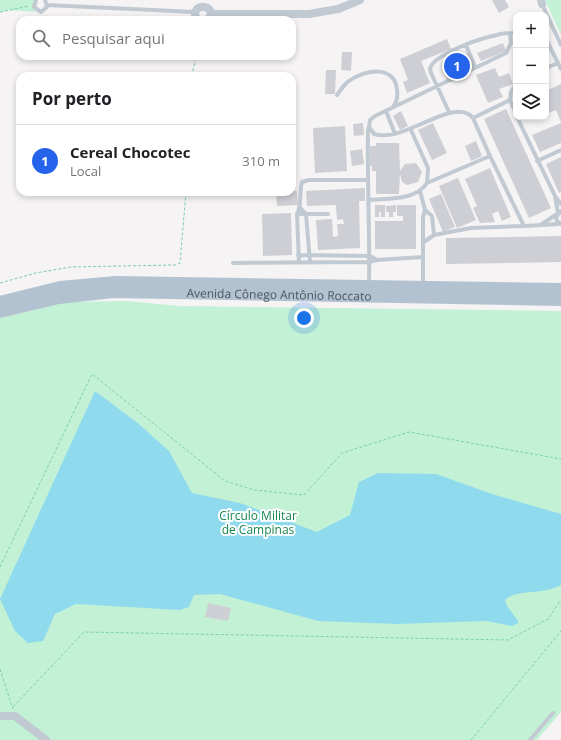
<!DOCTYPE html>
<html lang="pt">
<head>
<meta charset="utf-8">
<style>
	:root { --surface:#fff; --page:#f2f2f2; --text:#202124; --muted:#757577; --line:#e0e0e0; --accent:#2563eb }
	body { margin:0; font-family:"Open Sans",sans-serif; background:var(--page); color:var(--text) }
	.controls { position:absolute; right:12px; top:12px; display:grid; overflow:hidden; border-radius:8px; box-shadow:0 2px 6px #0003 }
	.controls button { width:36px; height:36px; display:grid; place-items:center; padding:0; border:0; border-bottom:1px solid var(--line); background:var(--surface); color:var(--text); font:20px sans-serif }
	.you { position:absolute; left:304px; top:318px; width:14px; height:14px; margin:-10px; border:3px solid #fff; border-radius:50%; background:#1a73e8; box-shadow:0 0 0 6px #1a73e833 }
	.badge { display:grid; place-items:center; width:26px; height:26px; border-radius:50%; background:var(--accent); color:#fff; font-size:13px; font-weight:700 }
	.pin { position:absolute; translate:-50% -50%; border:2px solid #fff; box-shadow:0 1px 4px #0006 }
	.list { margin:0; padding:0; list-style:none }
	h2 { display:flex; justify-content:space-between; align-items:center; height:52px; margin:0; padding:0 16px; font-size:17px }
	h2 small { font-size:13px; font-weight:400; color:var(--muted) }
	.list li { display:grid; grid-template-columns:26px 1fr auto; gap:12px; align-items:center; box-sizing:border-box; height:72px; padding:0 16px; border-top:1px solid var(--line) }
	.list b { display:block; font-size:15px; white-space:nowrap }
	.list p { margin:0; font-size:13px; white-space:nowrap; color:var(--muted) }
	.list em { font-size:13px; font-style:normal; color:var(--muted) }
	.icon { flex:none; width:22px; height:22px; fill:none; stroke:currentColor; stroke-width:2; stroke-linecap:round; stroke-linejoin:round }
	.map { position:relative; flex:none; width:561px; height:740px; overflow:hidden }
	.search { position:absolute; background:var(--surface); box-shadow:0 2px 6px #0003; left:16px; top:16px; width:280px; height:44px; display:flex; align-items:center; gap:10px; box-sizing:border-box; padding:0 14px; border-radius:12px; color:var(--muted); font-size:15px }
	.panel { position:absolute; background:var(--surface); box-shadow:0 2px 6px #0003; left:16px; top:72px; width:280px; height:124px; border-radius:12px }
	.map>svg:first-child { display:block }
	.green { fill:#c3f1d5 }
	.water { fill:#90daee }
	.building { fill:#cdcfd5 }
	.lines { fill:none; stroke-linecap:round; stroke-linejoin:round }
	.path { stroke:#7ad0a6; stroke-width:1; stroke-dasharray:3 2; stroke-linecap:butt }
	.lane { stroke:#c1cad2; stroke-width:4 }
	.street { stroke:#c1cad2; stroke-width:8 }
	.primary { stroke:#b3c2d1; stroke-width:12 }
	.labels { text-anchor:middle; stroke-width:4; stroke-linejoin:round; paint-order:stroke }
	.street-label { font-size:12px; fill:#4a5661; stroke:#fff }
	.park-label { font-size:12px; fill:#17864f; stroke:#fff }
</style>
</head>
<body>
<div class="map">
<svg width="561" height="740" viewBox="0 0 561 740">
	<rect width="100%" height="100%" fill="#f5f3f3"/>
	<!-- green -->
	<path class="green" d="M0,0H34L33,7L36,12L8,10L0,12Z
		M545,0H561V35Z
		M127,301L179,306L561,311V712L537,740H0V318L66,302Z"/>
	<!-- water -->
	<path class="water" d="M95,391L139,424L169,451L192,493L240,503L317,532L350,515L359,482L378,473L436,474L492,494L561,514V585C544,595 515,589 505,600L507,606L518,621V623L512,626L486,621L397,624L318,621L220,594L194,595L189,607L180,610L76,604L55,614L43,641L28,643L15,631L0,599Z"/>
	<!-- building -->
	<path class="building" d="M492,0H505L509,7L499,13Z
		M447,39L451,49L421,61L430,83L407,93L403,82L408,80L400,59Z
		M503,43L506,51L481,61L477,53Z
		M342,52H352L351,71L341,70Z
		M468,53L474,68L447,79L441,65Z
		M495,68L499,77L509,73L513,84L499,89L503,97L488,103L476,75Z
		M326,70H336L335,94H325Z
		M561,84V122L556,110L546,114V91Z
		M506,109L551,208L529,218L484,119Z
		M401,111L408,126L400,130L393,116Z
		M363,123L364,135L354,136L353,124Z
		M433,123L447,153L432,160L418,130Z
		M561,123V143L540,152L532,135Z
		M345,126L347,171L315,173L313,128Z
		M476,141L482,156L471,161L465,146Z
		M376,143H399L400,171L405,164L416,163L422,172L418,182L407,185L402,182L400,174L399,194H376V171H372V166H370V146H376Z
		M362,149L364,164L352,166L350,151Z
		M561,157V192L559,193L546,164Z
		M490,168L511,217L502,221L498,211L492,214L495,222L480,223L473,208L477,206L465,179Z
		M458,178L476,220L457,228L439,186Z
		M365,188V201H359L360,248L318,250L316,220L332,219L333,237L338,236L337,224H344L343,219L337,220L336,205L307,206L306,191Z
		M292,191H297L298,205L277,206L276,192Z
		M441,194L455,227L443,232L429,199Z
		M375,205H385V217H381V212H379V217H375Z
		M396,205V212H393V217H389V212H386V206Z
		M397,205H416V249H375V221H403V216H397Z
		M291,213L292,255L263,256L262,214Z
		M561,236V262L446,264V238Z
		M208,603L231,608L228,621L205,617Z"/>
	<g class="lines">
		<!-- path -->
		<path class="path" d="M0,12L29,6
			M192,76L196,56
			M0,283L36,273L71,267L175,265L180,263L186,192
			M0,567L92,374L225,481L254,490L304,495L342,453L409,432L561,459
			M0,669L13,709
			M13,707L84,632L508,640L548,619L561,600
			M471,740L561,631"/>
		<!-- lane -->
		<path class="lane" d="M36,0L34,7L41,12L47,7L45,0
			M542,4L561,45
			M47,5L195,12
			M546,39L561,69
			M466,45L475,67
			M546,68L558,63
			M337,95C341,90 344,84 349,81C365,69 395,65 397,90C398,96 397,102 393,107
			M510,100L511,92L516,84
			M386,111L395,134
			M449,112L431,73L430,68C436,53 481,38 497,35C503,33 510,33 516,33
			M516,114L510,100L473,118L490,156L524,226L559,224
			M517,117L555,196L561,204
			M473,118C454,95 404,144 374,134L369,127L370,120L375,116L506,53L511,43L510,33
			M368,129C367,181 370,232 369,284
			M537,161L561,150
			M427,183L490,156
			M420,191L425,210L423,217V286
			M555,196L558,213
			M368,200C388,198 415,201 427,183L428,168L411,130
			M300,208L306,214L310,262
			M297,214H328
			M542,224L557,214
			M561,224L557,221L556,217L561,211
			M434,235L471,228L524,226
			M424,242L434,235L432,216L425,210
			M298,255L370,256L377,260
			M299,262L297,214C302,205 299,193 302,182L309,180H367
			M233,263L369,262L377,260L423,257
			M530,740L553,713"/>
		<!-- street -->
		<path class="street" d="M541,0L542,4
			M211,14H309L338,9L360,0
			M198,20L195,15C195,0 220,8 207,20
			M0,716H15L46,740"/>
		<!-- primary -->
		<g class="primary">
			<path d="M0,302L60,287L116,282L561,289"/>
			<path id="s1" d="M0,312L59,298L113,292L561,300"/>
		</g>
	</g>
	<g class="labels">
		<!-- street labels -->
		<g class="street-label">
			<text dy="4" stroke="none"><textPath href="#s1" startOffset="281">Avenida Cônego Antônio Roccato</textPath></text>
		</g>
		<!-- park labels -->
		<g class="park-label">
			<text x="258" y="520">Círculo Militar<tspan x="258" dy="14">de Campinas</tspan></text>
		</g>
	</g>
</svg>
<div class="controls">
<button>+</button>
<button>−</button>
<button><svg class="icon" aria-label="layers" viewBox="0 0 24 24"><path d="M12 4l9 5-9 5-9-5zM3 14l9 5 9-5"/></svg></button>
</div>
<div class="you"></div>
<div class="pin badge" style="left:457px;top:66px">1</div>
<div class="search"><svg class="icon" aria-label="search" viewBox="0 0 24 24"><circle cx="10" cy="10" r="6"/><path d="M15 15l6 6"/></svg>Pesquisar aqui</div>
<section class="panel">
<h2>Por perto<small></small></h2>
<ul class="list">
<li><span class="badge">1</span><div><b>Cereal Chocotec</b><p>Local</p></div><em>310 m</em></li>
</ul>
</section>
</div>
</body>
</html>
